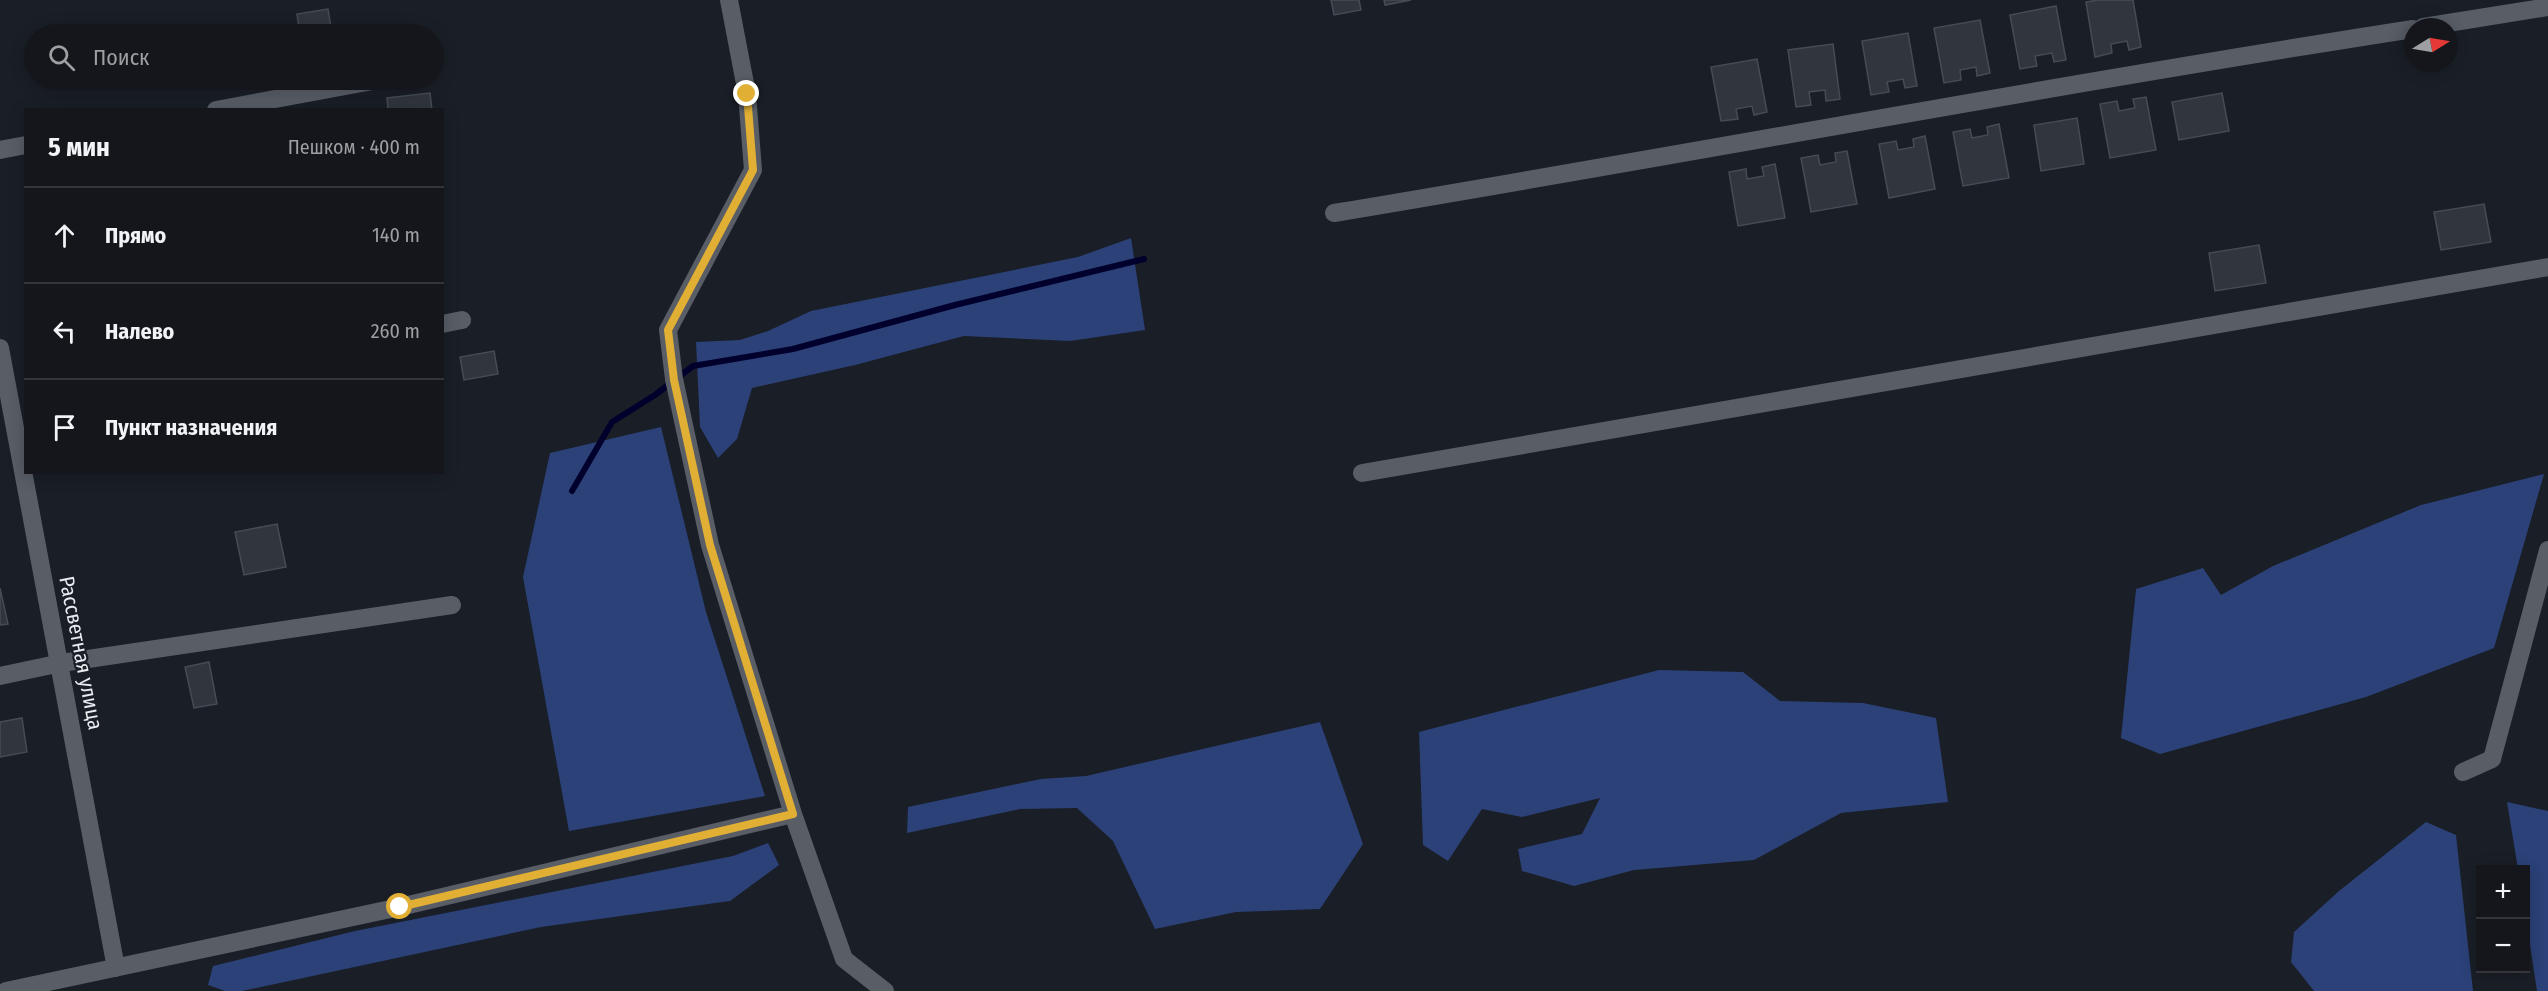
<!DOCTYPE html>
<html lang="ru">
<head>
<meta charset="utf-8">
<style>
	:root { --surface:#14161c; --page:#212329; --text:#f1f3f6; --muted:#9d9fa3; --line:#33353b }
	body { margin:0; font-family:"Fira Sans Condensed",sans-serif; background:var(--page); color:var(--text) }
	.controls { position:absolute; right:18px; bottom:18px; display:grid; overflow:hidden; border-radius:0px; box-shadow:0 3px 15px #0003 }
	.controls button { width:54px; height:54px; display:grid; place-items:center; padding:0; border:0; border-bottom:2px solid var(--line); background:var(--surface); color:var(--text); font:30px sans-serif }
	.compass { position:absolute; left:2404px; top:18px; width:54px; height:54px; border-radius:50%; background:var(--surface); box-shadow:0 3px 15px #0003; rotate:79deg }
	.stop { position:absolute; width:18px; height:18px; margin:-14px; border:4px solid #e1af34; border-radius:50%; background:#fff }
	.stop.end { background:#e1af34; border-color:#fff; box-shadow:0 2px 6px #0008 }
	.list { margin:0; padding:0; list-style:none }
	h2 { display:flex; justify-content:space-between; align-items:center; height:78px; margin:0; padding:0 24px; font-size:26px }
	h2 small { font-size:20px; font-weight:400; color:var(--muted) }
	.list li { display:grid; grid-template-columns:39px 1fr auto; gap:18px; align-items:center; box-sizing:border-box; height:96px; padding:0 24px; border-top:2px solid var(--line) }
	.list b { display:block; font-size:22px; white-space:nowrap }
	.list em { font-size:20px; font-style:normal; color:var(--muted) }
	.icon { flex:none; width:33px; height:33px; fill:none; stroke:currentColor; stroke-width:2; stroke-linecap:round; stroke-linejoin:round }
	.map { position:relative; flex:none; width:2548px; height:991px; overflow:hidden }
	.search { position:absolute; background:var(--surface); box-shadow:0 3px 15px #0003; left:24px; top:24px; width:420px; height:66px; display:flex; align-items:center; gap:15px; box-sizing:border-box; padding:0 21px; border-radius:33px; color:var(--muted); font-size:22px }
	.panel { position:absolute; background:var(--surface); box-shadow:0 3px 15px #0003; left:24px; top:108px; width:420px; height:366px; border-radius:0px }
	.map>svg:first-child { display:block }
	.forest { fill:#2b4178 }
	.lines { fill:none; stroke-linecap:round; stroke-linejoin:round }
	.stream { stroke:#01002c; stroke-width:6 }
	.building { fill:#31353d; stroke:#474b54; stroke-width:1.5 }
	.minor { stroke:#585d66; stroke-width:18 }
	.route { stroke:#e1af34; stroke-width:8 }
	.labels { text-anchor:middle; stroke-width:4.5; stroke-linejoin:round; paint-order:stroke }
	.street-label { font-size:21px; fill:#e9ecf1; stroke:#1a1e26 }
</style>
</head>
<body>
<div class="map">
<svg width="2548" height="991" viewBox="0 0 2548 991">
	<rect width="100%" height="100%" fill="#1a1e26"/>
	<!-- forest -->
	<path class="forest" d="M1131,238L1145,330L1070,341L964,336L855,365L752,388L737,439L718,458L700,427L696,342L740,340L768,331L811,311L1078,257Z
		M661,427L706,612L765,796L569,831L523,577L550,453Z
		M2544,474L2494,648L2366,697L2160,754L2121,738L2136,589L2203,568L2221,595L2273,566L2421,505Z
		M1659,670L1743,672L1780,701L1863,703L1936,718L1948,802L1841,813L1754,860L1634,870L1574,886L1522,871L1518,849L1582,834L1600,798L1522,817L1482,809L1448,861L1423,845L1419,732Z
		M1320,722L1363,844L1320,909L1236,912L1155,929L1113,841L1077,808L1020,809L907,833L908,807L1041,779L1086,776Z
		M2507,802L2548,811V991H2537L2526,918V870L2518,869Z
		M2426,822L2456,835L2473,991H2314L2291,962L2294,932L2339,891Z
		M768,843L779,865L730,901L541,927L242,991H225L208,985L213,966L355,931L733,856Z"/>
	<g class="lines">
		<!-- stream -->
		<path class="stream" d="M572,491L612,422L655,395L693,366L793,349L955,305L1144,259"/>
	</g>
	<!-- building -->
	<path class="building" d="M1331,0H1359L1361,10L1334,15Z
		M1384,0H1411L1385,5Z
		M2098,0H2133L2141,47L2129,50L2127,41L2111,44L2112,53L2095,57L2086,2Z
		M2056,6L2066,60L2054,62L2052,53L2035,56L2037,66L2020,69L2010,15Z
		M328,9L332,34H300L297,14Z
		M1980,20L1990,73L1977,76L1976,67L1960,70L1961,80L1944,83L1934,28Z
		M1908,33L1917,86L1905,88L1903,79L1887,82L1889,92L1871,95L1862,41Z
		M1833,44L1840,99L1826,101L1825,90L1809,92L1811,105L1796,107L1788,50Z
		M1757,59L1767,112L1754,115L1752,106L1736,109L1738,119L1721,121L1711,67Z
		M430,93L432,110H388L387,98Z
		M2222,93L2229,131L2179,140L2172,102Z
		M2146,97L2156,150L2110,158L2100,104L2117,101L2119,111L2135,108L2133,99Z
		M2077,118L2084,164L2041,171L2034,125Z
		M1999,124L2009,178L1963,186L1953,132L1970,129L1972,138L1988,135L1987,127Z
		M1925,136L1935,189L1889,198L1879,144L1896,141L1898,150L1914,147L1913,139Z
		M1847,151L1857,204L1811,212L1801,158L1818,155L1820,165L1836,162L1835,153Z
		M1775,164L1785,218L1738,226L1729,172L1746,169L1747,179L1764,176L1762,167Z
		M2484,204L2491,242L2441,250L2434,212Z
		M2259,245L2266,283L2215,291L2209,253Z
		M494,351L498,374L464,380L460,357Z
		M277,524L286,567L244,575L235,532Z
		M0,588L8,624L0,625Z
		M209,662L217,704L194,708L185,667Z
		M22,718L27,752L0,757V722Z"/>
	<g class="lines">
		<!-- minor -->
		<path class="minor" d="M729,0L747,94L753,170L668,330L674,379L710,545L793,814L844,959L885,991
			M2423,27L2548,7
			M216,110L378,80
			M0,150L26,145
			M1334,213C1694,153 2053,85 2413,29
			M442,324L462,320
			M0,348L116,968
			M1362,473L2548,267
			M0,676L61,663L452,605
			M2463,772L2492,759L2548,550
			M6,991L400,907L793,814"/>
	</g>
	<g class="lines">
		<!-- route -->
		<path class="route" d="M400,907L793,814L710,545L674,380L668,330L753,170L747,94"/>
	</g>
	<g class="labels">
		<!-- street labels -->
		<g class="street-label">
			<text transform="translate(81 653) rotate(79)" y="7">Рассветная улица</text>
		</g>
	</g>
</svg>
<div class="controls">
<button>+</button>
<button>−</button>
</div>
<svg class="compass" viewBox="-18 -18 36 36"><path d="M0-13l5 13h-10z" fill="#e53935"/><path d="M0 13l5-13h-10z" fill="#9d9fa3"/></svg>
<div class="stop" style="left:400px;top:907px"></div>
<div class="stop end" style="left:747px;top:94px"></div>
<div class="search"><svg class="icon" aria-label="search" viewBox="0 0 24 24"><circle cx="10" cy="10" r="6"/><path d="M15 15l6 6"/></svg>Поиск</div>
<section class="panel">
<h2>5 мин<small>Пешком · 400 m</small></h2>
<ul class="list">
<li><svg class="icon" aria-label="ahead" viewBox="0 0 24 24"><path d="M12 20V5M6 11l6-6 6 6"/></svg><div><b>Прямо</b></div><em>140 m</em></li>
<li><svg class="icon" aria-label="left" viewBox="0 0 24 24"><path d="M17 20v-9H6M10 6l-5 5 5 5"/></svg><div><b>Налево</b></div><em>260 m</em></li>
<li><svg class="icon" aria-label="arrive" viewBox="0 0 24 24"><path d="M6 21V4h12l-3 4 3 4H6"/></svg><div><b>Пункт назначения</b></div></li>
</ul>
</section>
</div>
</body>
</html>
